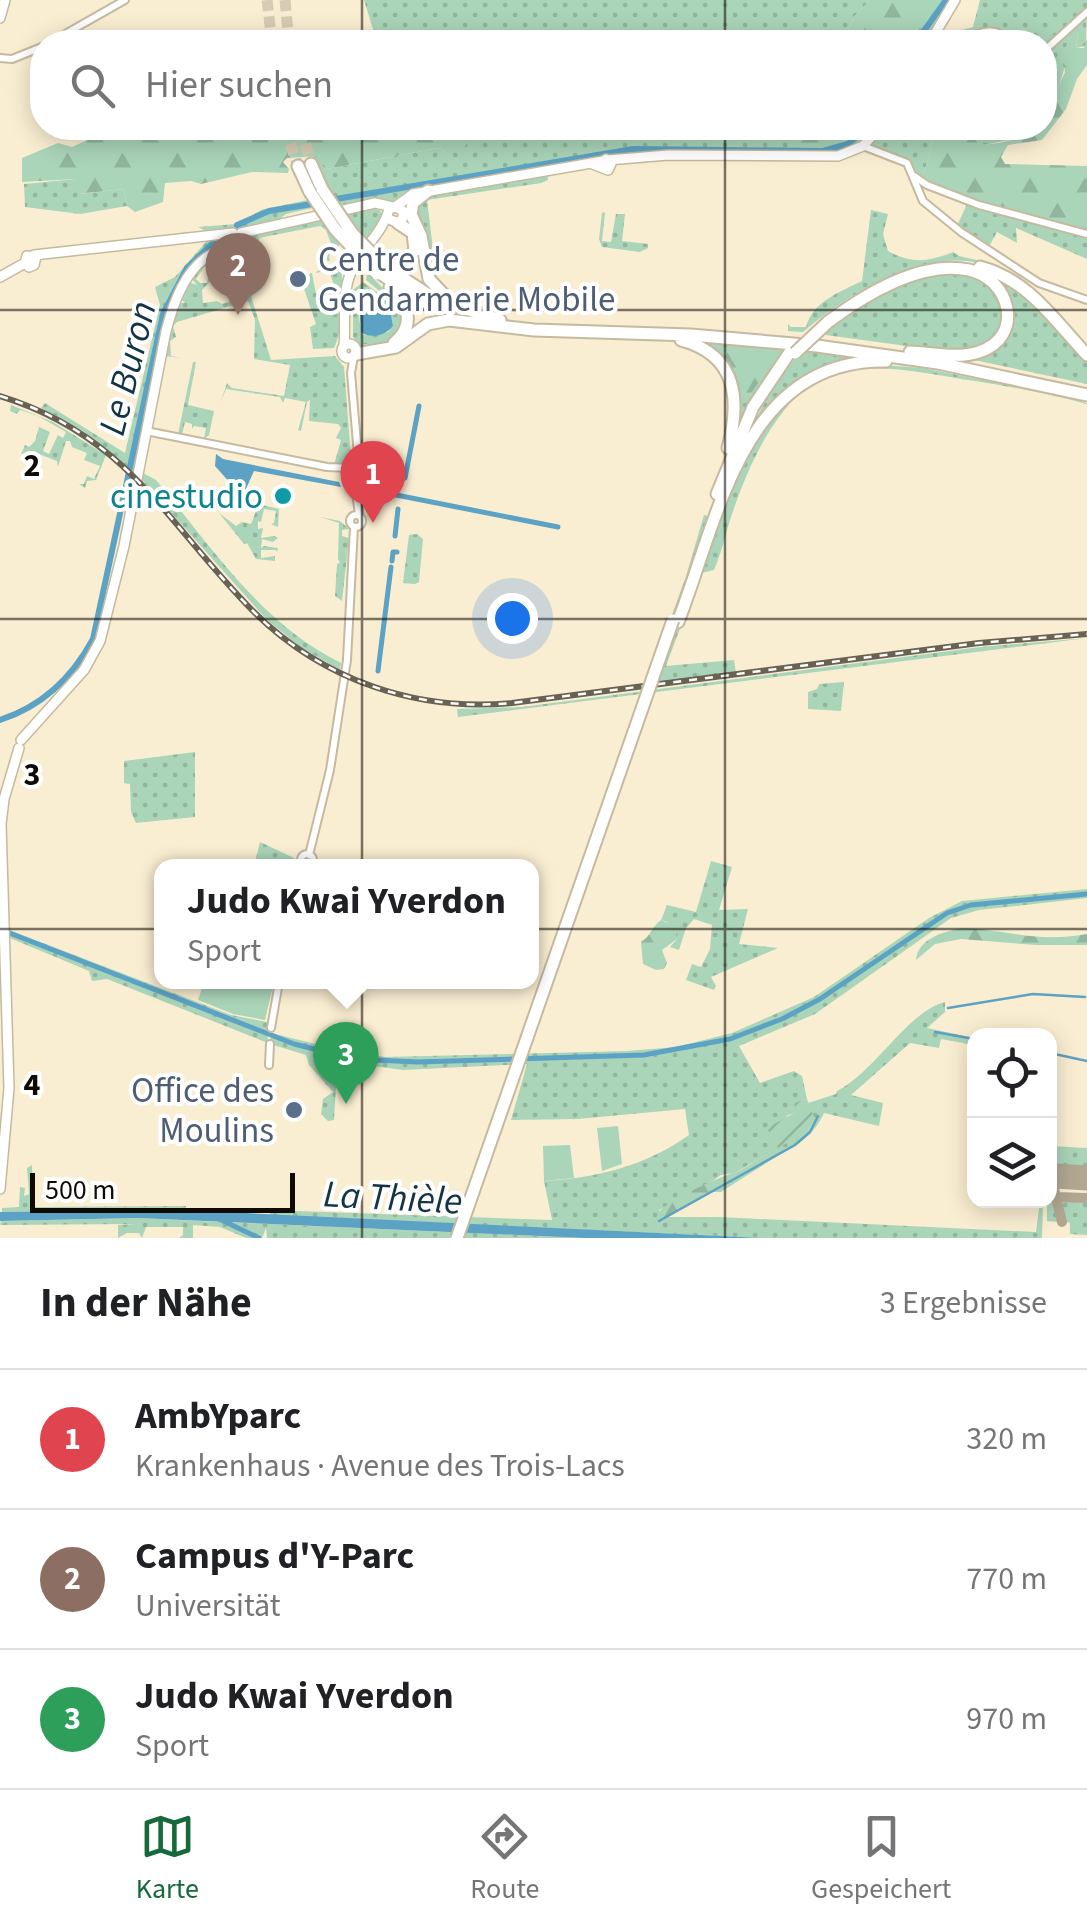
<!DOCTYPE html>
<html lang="de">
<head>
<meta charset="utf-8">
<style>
	:root { --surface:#fff; --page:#f2f2f2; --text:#202124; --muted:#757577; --line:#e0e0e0; --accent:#15693b }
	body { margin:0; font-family:"Source Sans 3",sans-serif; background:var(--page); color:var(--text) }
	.controls { position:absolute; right:30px; bottom:30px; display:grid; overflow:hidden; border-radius:20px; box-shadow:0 5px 25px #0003 }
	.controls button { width:90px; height:90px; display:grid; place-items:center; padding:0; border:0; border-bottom:2px solid var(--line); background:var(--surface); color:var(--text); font:50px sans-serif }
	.scale { position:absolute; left:30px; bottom:25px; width:265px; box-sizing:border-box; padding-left:10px; border:5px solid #0f0b04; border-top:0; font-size:28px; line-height:35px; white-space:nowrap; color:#0f0b04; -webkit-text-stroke:8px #fff; paint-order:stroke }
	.you { position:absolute; left:512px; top:618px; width:35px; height:35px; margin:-25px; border:8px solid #fff; border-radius:50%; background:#1a73e8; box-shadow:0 0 0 15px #1a73e833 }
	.badge { display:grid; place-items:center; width:65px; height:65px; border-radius:50%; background:var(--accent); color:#fff; font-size:32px; font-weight:700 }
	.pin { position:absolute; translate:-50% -82px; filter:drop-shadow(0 2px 5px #0008) }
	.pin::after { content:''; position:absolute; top:52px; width:35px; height:30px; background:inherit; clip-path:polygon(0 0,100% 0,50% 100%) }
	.popup { position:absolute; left:154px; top:859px; width:385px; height:130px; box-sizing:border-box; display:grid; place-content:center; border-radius:20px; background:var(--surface); filter:drop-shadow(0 2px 8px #0005); font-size:32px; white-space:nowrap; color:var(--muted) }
	.popup b { font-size:38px; color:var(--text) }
	.popup::after { content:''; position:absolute; left:50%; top:100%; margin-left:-20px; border:20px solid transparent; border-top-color:var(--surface) }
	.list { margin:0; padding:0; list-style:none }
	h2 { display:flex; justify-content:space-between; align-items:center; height:130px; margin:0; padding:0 40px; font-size:42px }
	h2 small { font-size:32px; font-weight:400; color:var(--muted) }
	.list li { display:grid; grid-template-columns:65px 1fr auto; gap:30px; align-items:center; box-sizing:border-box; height:140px; padding:0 40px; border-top:2px solid var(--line) }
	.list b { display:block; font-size:38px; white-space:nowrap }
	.list p { margin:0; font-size:32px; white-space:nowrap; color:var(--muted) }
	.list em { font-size:32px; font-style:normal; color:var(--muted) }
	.icon { flex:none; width:55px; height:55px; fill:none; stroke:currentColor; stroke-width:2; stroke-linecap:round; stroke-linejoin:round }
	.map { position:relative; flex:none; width:1087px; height:1238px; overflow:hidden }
	.search { position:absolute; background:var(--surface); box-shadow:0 5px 25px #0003; left:30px; right:30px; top:30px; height:110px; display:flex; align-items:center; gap:25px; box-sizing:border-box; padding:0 35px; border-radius:40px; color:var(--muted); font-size:38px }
	.sheet { height:550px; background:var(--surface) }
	nav { display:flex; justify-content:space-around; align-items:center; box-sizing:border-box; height:140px; border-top:2px solid var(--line); background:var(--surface); font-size:28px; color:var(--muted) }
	nav a { display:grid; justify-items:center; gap:5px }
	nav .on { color:var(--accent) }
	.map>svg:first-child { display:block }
	.grass { fill:url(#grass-dots) }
	.forest { fill:url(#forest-firs) }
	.park { fill:#aad5b9 }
	.garden { fill:url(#garden-furrows) }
	.water { fill:#5ba2c4 }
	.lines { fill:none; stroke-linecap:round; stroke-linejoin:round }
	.stream { stroke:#5ba2c4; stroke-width:2.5 }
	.canal { stroke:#5ba2c4; stroke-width:5 }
	.river { stroke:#5ba2c4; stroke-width:6 }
	.taxiway { stroke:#b2a892; stroke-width:10 }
	.runway { stroke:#b2a892; stroke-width:25 }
	.highway-tunnel { stroke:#d7ccb3; stroke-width:11; stroke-dasharray:11 5.5; stroke-linecap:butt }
	.minor-casing { stroke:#c5ba9f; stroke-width:10 }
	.major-casing { stroke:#c5ba9f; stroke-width:12 }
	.highway-casing { stroke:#c5ba9f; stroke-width:15 }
	.minor { stroke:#fff; stroke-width:6 }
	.major { stroke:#fff; stroke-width:9 }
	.highway { stroke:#fff; stroke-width:11 }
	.rail-casing { stroke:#696253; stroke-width:6 }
	.rail { stroke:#fff; stroke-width:2.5; stroke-dasharray:8; stroke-linecap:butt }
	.highway-bridge-casing { stroke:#c5ba9f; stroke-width:15; stroke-linecap:butt }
	.highway-bridge { stroke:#fff; stroke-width:11 }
	.grid { fill:none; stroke:#0f0b04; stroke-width:2.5; stroke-opacity:0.55 }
	.service-dot { fill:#5c6f8a; stroke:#fff; stroke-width:4 }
	.culture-dot { fill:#0f9aa8; stroke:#fff; stroke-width:4 }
	.labels { text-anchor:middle; stroke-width:8; stroke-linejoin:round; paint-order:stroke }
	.service-label { font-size:35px; fill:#4e5e75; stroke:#fff; text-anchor:start }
	.culture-label { font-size:35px; fill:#0d838f; stroke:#fff; text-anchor:end }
	.water-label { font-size:38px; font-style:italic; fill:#133443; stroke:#fff }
	.grid-label { font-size:32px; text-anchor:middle; font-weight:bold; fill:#0f0b04; stroke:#fff; stroke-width:8; stroke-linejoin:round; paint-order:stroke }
</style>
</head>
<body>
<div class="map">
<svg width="1087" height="1238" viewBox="0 0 1087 1238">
	<defs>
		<pattern id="grass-dots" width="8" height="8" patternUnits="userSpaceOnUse" patternTransform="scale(2.5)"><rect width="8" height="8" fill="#aad5b9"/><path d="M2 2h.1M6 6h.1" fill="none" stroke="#91b69d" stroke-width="1.8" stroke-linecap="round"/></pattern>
		<pattern id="forest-firs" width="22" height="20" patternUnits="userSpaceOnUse" patternTransform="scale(2.5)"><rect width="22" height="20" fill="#aad5b9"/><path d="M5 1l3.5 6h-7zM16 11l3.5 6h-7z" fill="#91b69d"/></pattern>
		<pattern id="garden-furrows" width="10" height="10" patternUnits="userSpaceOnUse" patternTransform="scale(2.5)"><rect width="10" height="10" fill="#aad5b9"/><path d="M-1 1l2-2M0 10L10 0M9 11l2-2" fill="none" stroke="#91b69d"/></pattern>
	</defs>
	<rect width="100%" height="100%" fill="#faeed2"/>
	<!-- grass -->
	<path class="grass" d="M364,0H870L854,17L843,42H377Z
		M950,0L934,37L973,27L980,0H1087L1086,46L1076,48L1078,31C1064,59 1062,87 1047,115L1045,116L1044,42H1007L997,31L957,42H923Z
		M537,128H728L738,133L786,138L795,151L860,136L867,128H928L934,138L924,173L990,205L1087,232V259L1016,228L1017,243L997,232L987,250L956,228L968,202L914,176L907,163L863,147L853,152L693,154L479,179L393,204H330L286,214L277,221L244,229L204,230L198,227L237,224L261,210L326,196L310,157L318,156L327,169L438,148L447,153L471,138Z
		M965,128H1031L1033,135L984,145L979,144Z
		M547,173L548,180L541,183L427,200L437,281L449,293L472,307C459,301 445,295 436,284C425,269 414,222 415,203L426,196Z
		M76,179L80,194L124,189L127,206L80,214L25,207L24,184Z
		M371,208L380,210L384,220L351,265H347L341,258L342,254L349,253L363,236L345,214Z
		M871,210L888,214L883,234L888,251C911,264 929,262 953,252L959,256L998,265L1028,283L1027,286C1013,279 999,270 985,265C926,245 846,295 803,332L788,331V324L791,327H806C813,301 840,292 862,281Z
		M605,212L602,241L611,242L616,214H625L622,241L648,244V248L640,252L602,247L599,239L602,213Z
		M320,219L339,244V250L334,249L329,256L330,261L320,260L332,246L326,230L320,226L259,238V242L251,243L256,249L205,266L196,279L200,283H207L210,269L216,266L218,273L202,290L203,303L217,301L222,304L254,294L251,296L271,360L335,356L344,367L351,457L344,467L334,465L341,440L336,438L341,428L338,424L309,421L310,400L307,402L301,431L298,430L306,402L285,398L283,403L280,397L226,389L220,404L227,383L232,388L284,396L290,365L254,359L255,320L248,301L177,322L173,326L176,337L170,341L171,356L181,358L165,356L166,341L177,303H185L180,298L188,282L197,285L191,278C227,233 267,230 320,219Z
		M231,236L230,241L183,282L142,429L133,472L83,431L41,408L45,403L125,453L160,305L155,287L175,277L206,242V238Z
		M335,266L341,269C344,288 343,331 334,348L313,349L310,327L316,324L300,277L312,273L316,294L335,288L329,270L316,273L317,271Z
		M978,269L1025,292L1087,357V384L960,357L992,347L1010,307Z
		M367,272L400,305L403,329L389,342L359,345L353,337V290L363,282L377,292L374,295L363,289C358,300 357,324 364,335L388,332L393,326L390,309L400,313L394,303L366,280Z
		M956,272L983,278L1005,307L999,334L979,349L944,351L818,334C862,305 902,278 956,272Z
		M686,338L789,347L729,450L733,381Z
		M803,348L883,358C803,366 798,384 745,439L772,389Z
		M193,362H196L188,405L214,411L209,435L204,439L206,428L194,426L192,429V424L185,422L182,435L178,434Z
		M881,365L922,368L1076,398L1087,404C1051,394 1012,387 975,381C904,371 830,346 779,417C757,447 742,484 730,520C725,537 721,554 714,570L701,573L666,666L734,660L736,673L647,684L686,576L704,515L719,519C742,463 767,399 827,374C843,367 864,367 881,365Z
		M11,405L53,422L106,455L96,480L87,481L85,488L79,484H84L87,476L94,479L100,466L84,460L87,453L72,447L70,441H66L58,467L57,461L31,451L21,454L25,445L29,447L35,441L39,427L33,424L50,432L43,451L49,454L58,435L63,438L66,432L38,416L20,410L17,414L10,411Z
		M143,473L156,480C211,546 261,624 341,663L340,670L300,647L266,619L141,479Z
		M237,499L279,509L278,527L271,524L274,523L276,511L264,509L261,522L258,521V529L263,528L261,538L274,536L278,538L273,542L262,539L261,548L264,546L278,548L277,552L276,550H261V558L275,556V561L256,559L247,543L244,544L219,513L236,526L242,522L251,524L258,506L240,502L231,506Z
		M320,517L340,521L349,529L342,530V536L349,538L342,601L335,596L337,564L340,563L338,559L339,523Z
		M417,534L423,539L419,582L415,584L403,583L409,535Z
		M1087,638L458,717L457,709L522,707L980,647Z
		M844,682L841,711L808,709V692L817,689L819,684Z
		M195,752V817L136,823L131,812L130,784L124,783V761Z
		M260,842L294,858L298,866H254Z
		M711,861L732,867L719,910L748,909L739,944L778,948L711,977L716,986L714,990L686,980L692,964L701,967L710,949L712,925L694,919L686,928L679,950L670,947L677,939L667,922L661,920L667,905L696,912Z
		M1087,889V898L979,910L951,918L815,1014L739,1046L760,1083L794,1071L802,1076L807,1099L795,1103L797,1112L786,1116L808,1131L815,1121L808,1103L836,1094L837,1091C875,1072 908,1011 945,1002V1012L927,1028L974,1038V1045L941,1039L939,1048L910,1043L851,1095L883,1103L879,1126L824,1113C814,1135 799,1144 779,1155L776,1151L772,1152L734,1173L721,1175L695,1193L659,1210L660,1221L668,1217H719L1036,1232L1040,1201L1050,1200V1181L1059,1218L1057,1222L1047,1221V1206L1043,1205L1042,1238H762L270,1215V1210L552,1220L544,1181C596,1178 646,1166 689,1135L685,1109L578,1119L511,1120L527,1064L403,1070L335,1061L338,1072L330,1080L336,1086L334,1120L328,1121L321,1114L323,1099L333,1092L309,1065L306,1055L270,1044L271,1033L336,1049L385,1057L627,1051L676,1047L732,1033L814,997L929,918L962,901Z
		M4,928L231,1015L267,1022L268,1043L107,979L92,981L89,971L5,936Z
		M1050,1146L1087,1148V1173L1050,1171Z
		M32,1165L33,1207L186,1206V1210L2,1212V1208L19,1207L20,1187L25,1188L24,1196L29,1194L27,1168Z
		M1066,1199L1087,1200V1235L1070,1234V1223L1064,1221L1060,1206Z
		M138,1218L220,1222L255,1238H246L220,1227L193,1225V1238H179L183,1235V1227H146L142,1238L139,1233H127L118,1238V1225L136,1224L0,1225L1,1221Z
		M225,1222L584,1238H267L266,1228L262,1238Z"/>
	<!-- forest -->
	<path class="forest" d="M870,0H950L923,42H843L854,17Z
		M1075,28L1078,31L1076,48H1084L1087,40V65L1077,79L1066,109L1042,140L1008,145L1001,157L1005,164L1087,166V232L978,202L928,182L924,173L934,138L929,128H965L979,144C996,146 1013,138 1030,137L1031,128H1044C1045,121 1061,78 1065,73L1063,52Z
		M183,128H537L471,138L463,149L449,154L438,148L327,169L317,156L287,158L283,162L289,169L288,173L252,172L201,184L191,181L165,183L163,202L135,212L127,206L124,189L79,194L75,179L22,182V158L58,143L72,147L107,131Z
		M728,128H867L848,144L845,142C831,153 814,151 794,151L786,138L738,133Z
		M716,346L766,351L785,347L742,405L734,371Z
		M661,920L675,926L677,939L662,950L667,963L664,969L656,970L643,964L641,942C651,936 652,926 661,920Z
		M962,928C1010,930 1035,943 1087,934V945H1036L961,939L935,944L916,960C918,939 942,932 962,928Z
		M776,1150L779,1155L721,1192H713L659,1221L657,1214C666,1201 717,1178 733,1173C748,1168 761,1156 776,1150Z"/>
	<!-- park -->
	<path class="park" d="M204,982H274L265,1020L233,1014L198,1000Z
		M618,1126L622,1164L602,1171L597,1128Z
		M570,1145L574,1178L544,1181L543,1146Z"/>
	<!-- garden -->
	<path class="garden" d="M807,1099L815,1120L808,1131L778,1148L767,1128L796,1112L794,1103Z"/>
	<!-- water -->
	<path class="water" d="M363,289L374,295L377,292L392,306L390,309L393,326C385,336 371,339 361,332L359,300Z
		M216,454L223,459L339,482L341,487L254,471L245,491L231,484L215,466Z
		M184,1210L762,1238H584L138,1218L0,1221V1212Z"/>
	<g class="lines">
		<!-- stream -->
		<path class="stream" d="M948,1008L1033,994L1085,997
			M935,1032L974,1039
			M1050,1053L1087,1061
			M659,1221L795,1145L810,1132L818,1116"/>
		<!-- canal -->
		<path class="canal" d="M405,478L419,406
			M376,491L558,527
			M395,536L398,509
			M392,561L393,552H397
			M378,671L391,567
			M7,932L294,1044L355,1059L417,1062L644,1055L730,1039L782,1019L820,999L947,913L971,905L1087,894
			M217,1218L259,1238"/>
		<!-- river -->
		<path class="river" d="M916,42L946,0
			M330,200L633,149L823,151L848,144L867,128
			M237,225L269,211L318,203
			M0,720C43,706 72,678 93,639L163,314L187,268L219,237"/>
		<!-- taxiway -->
		<path class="taxiway" d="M1055,1177L1052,1181L1062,1222
			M1056,1197L1087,1198"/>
		<!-- runway -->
		<path class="runway" d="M1056,1176L1087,1178"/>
		<!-- highway-tunnel -->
		<path class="highway-tunnel" d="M267,0L272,42
			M285,0L289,42
			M285,128L298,166
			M301,128L311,164"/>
		<!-- minor casing -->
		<g class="minor-casing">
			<path id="minor" d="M51,42L125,0
				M957,42C974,35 996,22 1007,42
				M1044,51L1087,12
				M0,58L12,59L42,47
				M863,146L907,163L923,201L961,232L1039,283L1087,300
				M914,176L927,185L979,205L1087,234
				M354,356L351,373L359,467
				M146,431L327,467L351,468
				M350 473a6 6 0 1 1 12 0a6 6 0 1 1-12 0Z
				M354,479L359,514
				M350 521a6 6 0 1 1 12 0a6 6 0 1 1-12 0Z
				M301 860a6 6 0 1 1 12 0a6 6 0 1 1-12 0Z
				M309,855L330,770L347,660L354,527
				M271,1028L279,982
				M269,1065L270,1044"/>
		</g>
		<!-- major casing -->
		<g class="major-casing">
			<path id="major" d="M0,18L5,0
				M930,42L955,0
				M608,160L668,155L838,156L863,146L879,128
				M590,163L608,170L611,164L606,159
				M395,207L413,194L603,161
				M241,233L375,203L393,207
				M34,255L233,233
				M0,277L25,263L27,256L36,257L34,265L29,267L25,263
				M342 351a7 7 0 1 1 14 0a7 7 0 1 1-14 0Z
				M344,346C346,321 341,296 351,272C361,249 383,233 389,209L396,207L403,211V218L398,223L387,218
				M21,740L84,670L100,641L124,546L166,331C173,304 185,268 212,254C223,248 232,248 240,238
				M0,1189L9,1088L1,824L4,799L19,748"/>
		</g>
		<!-- highway casing -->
		<g class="highway-casing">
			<path id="highway" d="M311,164L322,189
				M298,166L310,192
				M428,191L413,203L411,214L421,236L429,279L446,297
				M386,261L405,262L415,250L413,233L398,223
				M383,265L435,299L500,320
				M980,267C1029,280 1054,320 1087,355
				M378,272L425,302
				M390,287C408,305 416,325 394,343
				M828,322C864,295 921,260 969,270C1011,279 1025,337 979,352C958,359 932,353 910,352
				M681,340C737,355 741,399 728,448
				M356,354L396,347L428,324L449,320L534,330L691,335L817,346L938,363L1087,395
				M717,494L753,407L790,352
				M678,622C719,517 743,359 886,361"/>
		</g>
		<!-- minor -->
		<use href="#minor" class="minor"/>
		<!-- major -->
		<use href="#major" class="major"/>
		<!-- highway -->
		<use href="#highway" class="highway"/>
		<!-- rail casing -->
		<g class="rail-casing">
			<path id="rail" d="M0,396C128,435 167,524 253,611C322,680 416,712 512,703L979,643L1087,634"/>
		</g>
		<!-- rail -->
		<use href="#rail" class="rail"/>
		<!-- highway-bridge casing -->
		<g class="highway-bridge-casing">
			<path id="highway-bridge" d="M322,189L352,233L383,265
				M310,192L335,229L377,274
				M795,353L828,322
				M457,1238L673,620"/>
		</g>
		<!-- highway-bridge -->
		<use href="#highway-bridge" class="highway-bridge"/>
	</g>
	<!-- grid -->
	<path class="grid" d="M362,0V42M725,0V42M362,128V1238M725,128V1238M0,310H1087M0,619H1087M0,929H1087"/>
	<!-- markers -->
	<g class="service-dot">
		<circle cx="298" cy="279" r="10"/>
		<circle cx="294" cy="1110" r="10"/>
	</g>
	<circle class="culture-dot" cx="283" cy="496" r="10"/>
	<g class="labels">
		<!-- service labels -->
		<g class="service-label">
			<text x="318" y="271">Centre de<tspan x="318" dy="40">Gendarmerie Mobile</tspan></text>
			<text x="274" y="1102" text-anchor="end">Office des<tspan x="274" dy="40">Moulins</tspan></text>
		</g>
		<!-- culture labels -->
		<g class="culture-label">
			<text x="263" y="508">cinestudio</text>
		</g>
		<!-- water labels -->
		<g class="water-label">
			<text transform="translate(127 368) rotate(-76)" y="13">Le Buron</text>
			<text transform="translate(393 1197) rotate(3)" y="13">La Thièle</text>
		</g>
	</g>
	<g class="grid-label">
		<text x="32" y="476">2</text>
		<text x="32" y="785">3</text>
		<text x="32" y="1095">4</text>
	</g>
</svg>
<div class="controls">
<button><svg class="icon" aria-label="locate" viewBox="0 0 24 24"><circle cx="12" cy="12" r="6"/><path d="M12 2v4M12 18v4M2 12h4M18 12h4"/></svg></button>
<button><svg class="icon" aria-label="layers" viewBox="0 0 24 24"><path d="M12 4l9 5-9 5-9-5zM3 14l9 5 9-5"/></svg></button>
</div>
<div class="scale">500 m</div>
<div class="you"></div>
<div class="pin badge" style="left:373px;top:523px;background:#e0444e">1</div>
<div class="pin badge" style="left:238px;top:315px;background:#8d6e63">2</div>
<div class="pin badge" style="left:346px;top:1104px;background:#2e9e5b">3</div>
<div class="popup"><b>Judo Kwai Yverdon</b>Sport</div>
<div class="search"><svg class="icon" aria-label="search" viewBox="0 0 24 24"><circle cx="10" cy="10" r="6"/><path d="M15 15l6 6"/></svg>Hier suchen</div>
</div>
<section class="sheet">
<h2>In der Nähe<small>3 Ergebnisse</small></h2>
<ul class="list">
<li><span class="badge" style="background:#e0444e">1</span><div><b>AmbYparc</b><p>Krankenhaus · Avenue des Trois-Lacs</p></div><em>320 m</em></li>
<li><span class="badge" style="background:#8d6e63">2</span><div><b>Campus d'Y-Parc</b><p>Universität</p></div><em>770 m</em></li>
<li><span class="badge" style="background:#2e9e5b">3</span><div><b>Judo Kwai Yverdon</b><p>Sport</p></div><em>970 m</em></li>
</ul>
</section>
<nav>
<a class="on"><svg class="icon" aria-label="map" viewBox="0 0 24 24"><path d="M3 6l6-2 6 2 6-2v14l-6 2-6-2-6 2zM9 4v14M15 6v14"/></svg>Karte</a>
<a><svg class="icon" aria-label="directions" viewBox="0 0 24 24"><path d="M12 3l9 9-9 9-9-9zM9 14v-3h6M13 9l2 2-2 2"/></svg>Route</a>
<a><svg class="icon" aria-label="saved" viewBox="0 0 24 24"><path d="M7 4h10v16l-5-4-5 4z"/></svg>Gespeichert</a>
</nav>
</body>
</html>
